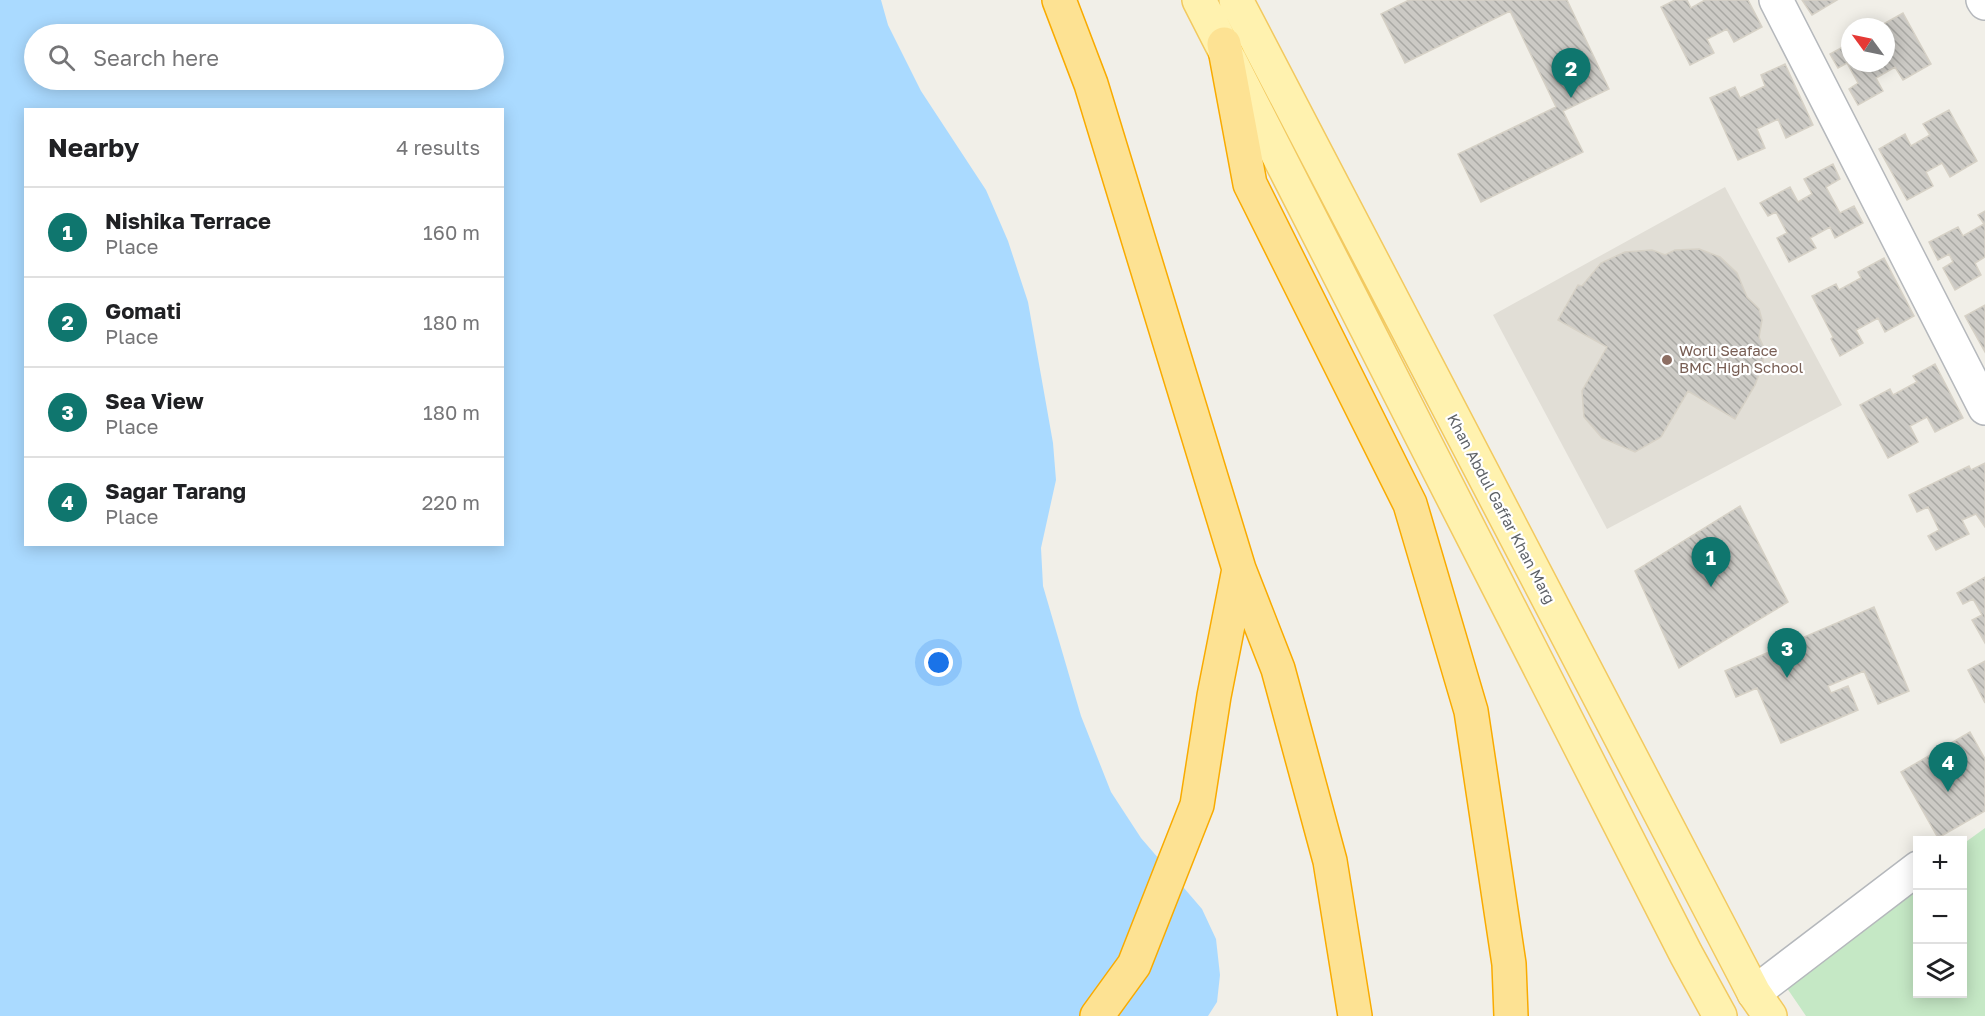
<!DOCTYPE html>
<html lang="en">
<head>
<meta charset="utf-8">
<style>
	:root { --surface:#fff; --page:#f6f6f6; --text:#202124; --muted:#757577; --line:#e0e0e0; --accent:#0f766e }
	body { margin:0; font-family:"Golos Text",sans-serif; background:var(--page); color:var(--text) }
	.controls { position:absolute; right:18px; bottom:18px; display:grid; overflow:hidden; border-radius:0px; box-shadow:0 3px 15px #0003 }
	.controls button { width:54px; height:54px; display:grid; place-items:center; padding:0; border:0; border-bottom:2px solid var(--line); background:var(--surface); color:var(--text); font:30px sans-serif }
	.compass { position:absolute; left:1841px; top:18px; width:54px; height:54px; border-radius:50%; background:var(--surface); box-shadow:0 3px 15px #0003; rotate:303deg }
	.you { position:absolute; left:939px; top:663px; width:21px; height:21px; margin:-15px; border:4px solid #fff; border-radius:50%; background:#1a73e8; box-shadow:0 0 0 9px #1a73e833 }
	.badge { display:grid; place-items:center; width:39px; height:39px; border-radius:50%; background:var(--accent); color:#fff; font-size:20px; font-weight:700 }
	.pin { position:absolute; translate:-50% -50px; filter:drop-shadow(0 2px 3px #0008) }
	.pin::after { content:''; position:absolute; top:32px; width:21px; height:18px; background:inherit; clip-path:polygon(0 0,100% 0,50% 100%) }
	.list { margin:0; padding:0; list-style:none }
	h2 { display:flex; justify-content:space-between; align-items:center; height:78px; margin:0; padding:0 24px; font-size:26px }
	h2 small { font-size:20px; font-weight:400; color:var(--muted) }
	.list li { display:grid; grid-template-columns:39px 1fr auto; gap:18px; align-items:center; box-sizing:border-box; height:90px; padding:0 24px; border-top:2px solid var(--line) }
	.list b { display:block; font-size:22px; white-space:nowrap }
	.list p { margin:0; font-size:20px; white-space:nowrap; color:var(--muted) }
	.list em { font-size:20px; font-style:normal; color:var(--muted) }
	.icon { flex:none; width:33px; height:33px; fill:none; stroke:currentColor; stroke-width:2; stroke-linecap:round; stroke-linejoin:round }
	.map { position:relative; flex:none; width:1985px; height:1016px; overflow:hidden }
	.search { position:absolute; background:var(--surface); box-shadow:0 3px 15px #0003; left:24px; top:24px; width:480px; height:66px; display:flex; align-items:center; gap:15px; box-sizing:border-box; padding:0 21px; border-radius:33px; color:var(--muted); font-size:22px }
	.panel { position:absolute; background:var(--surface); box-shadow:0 3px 15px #0003; left:24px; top:108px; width:480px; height:438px; border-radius:0px }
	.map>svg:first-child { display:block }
	.education { fill:#e1ded6 }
	.green { fill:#c5e8c5 }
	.water { fill:#aadaff; fill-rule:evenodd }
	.building { fill:url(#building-back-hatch); stroke:#d6d1c6; stroke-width:1.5 }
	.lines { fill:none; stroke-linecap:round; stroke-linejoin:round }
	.minor-casing { stroke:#b5b8bc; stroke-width:36 }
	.major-casing { stroke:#f2c960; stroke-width:36 }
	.highway-casing { stroke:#f9ab00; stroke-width:36 }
	.minor { stroke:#fff; stroke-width:33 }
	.major { stroke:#fff2af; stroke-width:33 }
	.highway { stroke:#fde293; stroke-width:33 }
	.education-dot { fill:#8d6e63; stroke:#fff; stroke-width:2 }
	.labels { text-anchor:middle; stroke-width:4.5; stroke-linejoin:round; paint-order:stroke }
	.education-label { font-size:15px; fill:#785e54; stroke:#fff; text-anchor:start }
	.street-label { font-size:15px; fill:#5f6368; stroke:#fff }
</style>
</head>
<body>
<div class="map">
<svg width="1985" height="1016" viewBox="0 0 1985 1016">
	<defs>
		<pattern id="building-back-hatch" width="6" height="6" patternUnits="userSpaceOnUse" patternTransform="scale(1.5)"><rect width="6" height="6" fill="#cccac5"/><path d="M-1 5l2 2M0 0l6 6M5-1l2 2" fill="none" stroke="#a9a8a4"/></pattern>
	</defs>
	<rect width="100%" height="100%" fill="#f1efe8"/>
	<!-- education -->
	<path class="education" d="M1725,187L1842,405L1607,529L1493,315Z"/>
	<!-- green -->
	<path class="green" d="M1985,828V1016H1806L1776,972L1917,875L1918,994H1962L1963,844Z"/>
	<!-- water -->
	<path class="water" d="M0,0H881L888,25L921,91L986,190L1008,241L1028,302L1053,443L1056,480L1041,548L1043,586L1081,716L1111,792L1141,838L1202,909L1216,939L1220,975L1217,1002L1208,1016H0ZM34,34H494V80H34ZM26,110H502V544H26Z"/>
	<!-- building -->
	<path class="building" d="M1409,0H1567L1609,89L1563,111L1583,152L1481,202L1458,154L1556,107L1510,11L1405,63L1381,14Z
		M1675,0H1687L1691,8L1705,0H1748L1762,27L1734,42L1727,29L1707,39L1714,53L1690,65L1661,7Z
		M1802,0H1837L1812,15Z
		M1903,13L1931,64L1903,80L1895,67L1876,78L1883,91L1858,105L1849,89L1858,83L1847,63L1838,68L1830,54L1850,43V63H1886V27H1878Z
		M1785,64L1813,125L1786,138L1778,119L1757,129L1765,148L1738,160L1710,98L1735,87L1740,98L1765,86L1761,75Z
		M1949,110L1977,161L1950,177L1942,163L1926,172L1933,186L1907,200L1879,149L1905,134L1911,146L1930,135L1923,124Z
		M1833,164L1840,179L1826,187L1840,213L1854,206L1863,223L1835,238L1830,227L1810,238L1816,248L1789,262L1777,238L1787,233L1776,212L1768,216L1760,203L1790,187L1798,202L1812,194L1804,179Z
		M1985,211V257L1975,263L1981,275L1955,290L1943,268L1953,262L1949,254L1938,260L1929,242L1958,227L1963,236L1984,224L1978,215Z
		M1699,249L1720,257L1737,273L1747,297L1759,309L1762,320L1759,337L1763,346V364L1755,385L1735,419L1688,391L1661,437L1635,452L1602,438L1584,417L1582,391L1607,347L1558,320L1578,285L1582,286L1601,263L1625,252L1652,250L1665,255L1675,250Z
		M1884,258L1914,316L1885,332L1878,318L1856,330L1863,343L1840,356L1831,339L1833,337L1812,296L1836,284L1839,290L1861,278L1858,272Z
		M1985,305V352L1965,316Z
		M1935,364L1963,418L1935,432L1927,417L1910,426L1918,442L1888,458L1860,405L1890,389L1893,395L1917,382L1913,376Z
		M1985,463V527L1976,514L1962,520L1969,534L1936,550L1928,536L1939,530L1928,507L1917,512L1909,495L1969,466L1971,470Z
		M1740,506L1788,602L1679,668L1635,571Z
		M1985,577V643L1972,620L1982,615L1973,599L1963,604L1957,593Z
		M1874,607L1909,691L1878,704L1864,671L1828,686L1831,693L1848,686L1858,710L1781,743L1757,688L1736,697L1725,671Z
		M1985,661V703L1968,670Z
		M1970,732L1985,759V811L1938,838L1901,772Z"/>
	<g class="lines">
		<!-- minor casing -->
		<g class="minor-casing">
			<path id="minor" d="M1776,0L1985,408
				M1983,0L1985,3
				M1754,993L1918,868"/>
		</g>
		<!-- major casing -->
		<g class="major-casing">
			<path id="major" d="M1199,0L1686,954L1720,1016
				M1236,0L1754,993L1770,1016"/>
		</g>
		<!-- highway casing -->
		<g class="highway-casing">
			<path id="highway" d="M1059,0L1091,84L1239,569L1278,669L1330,861L1355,1016
				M1224,44L1250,184L1410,504L1471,711L1509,964L1511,1016
				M1097,1016L1134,965L1197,805L1214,696L1239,569"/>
		</g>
		<!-- minor -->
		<use href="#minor" class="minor"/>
		<!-- major -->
		<use href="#major" class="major"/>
		<!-- highway -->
		<use href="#highway" class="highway"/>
	</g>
	<!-- markers -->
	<circle class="education-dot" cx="1667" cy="360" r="6"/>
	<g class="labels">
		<!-- education labels -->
		<g class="education-label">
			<text x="1679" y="356">Worli Seaface<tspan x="1679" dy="17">BMC High School</tspan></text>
		</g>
		<!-- street labels -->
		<g class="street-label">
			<text transform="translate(1501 509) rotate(62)" y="5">Khan Abdul Gaffar Khan Marg</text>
		</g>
	</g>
</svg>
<div class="controls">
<button>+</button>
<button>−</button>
<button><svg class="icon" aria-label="layers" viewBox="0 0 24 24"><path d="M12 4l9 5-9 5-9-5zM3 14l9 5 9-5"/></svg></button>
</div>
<svg class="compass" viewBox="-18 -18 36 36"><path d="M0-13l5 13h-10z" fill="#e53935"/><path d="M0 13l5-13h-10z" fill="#757577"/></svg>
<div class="you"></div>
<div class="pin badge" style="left:1711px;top:587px">1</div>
<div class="pin badge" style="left:1571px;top:98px">2</div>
<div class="pin badge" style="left:1787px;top:678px">3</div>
<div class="pin badge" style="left:1948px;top:792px">4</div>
<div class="search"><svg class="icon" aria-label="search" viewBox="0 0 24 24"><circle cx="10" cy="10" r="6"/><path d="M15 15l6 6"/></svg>Search here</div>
<section class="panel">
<h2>Nearby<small>4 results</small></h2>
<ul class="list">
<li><span class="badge">1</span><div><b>Nishika Terrace</b><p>Place</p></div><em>160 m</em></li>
<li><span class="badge">2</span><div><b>Gomati</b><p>Place</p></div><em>180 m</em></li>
<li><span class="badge">3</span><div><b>Sea View</b><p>Place</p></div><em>180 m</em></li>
<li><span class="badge">4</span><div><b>Sagar Tarang</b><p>Place</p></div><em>220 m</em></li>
</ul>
</section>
</div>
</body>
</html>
